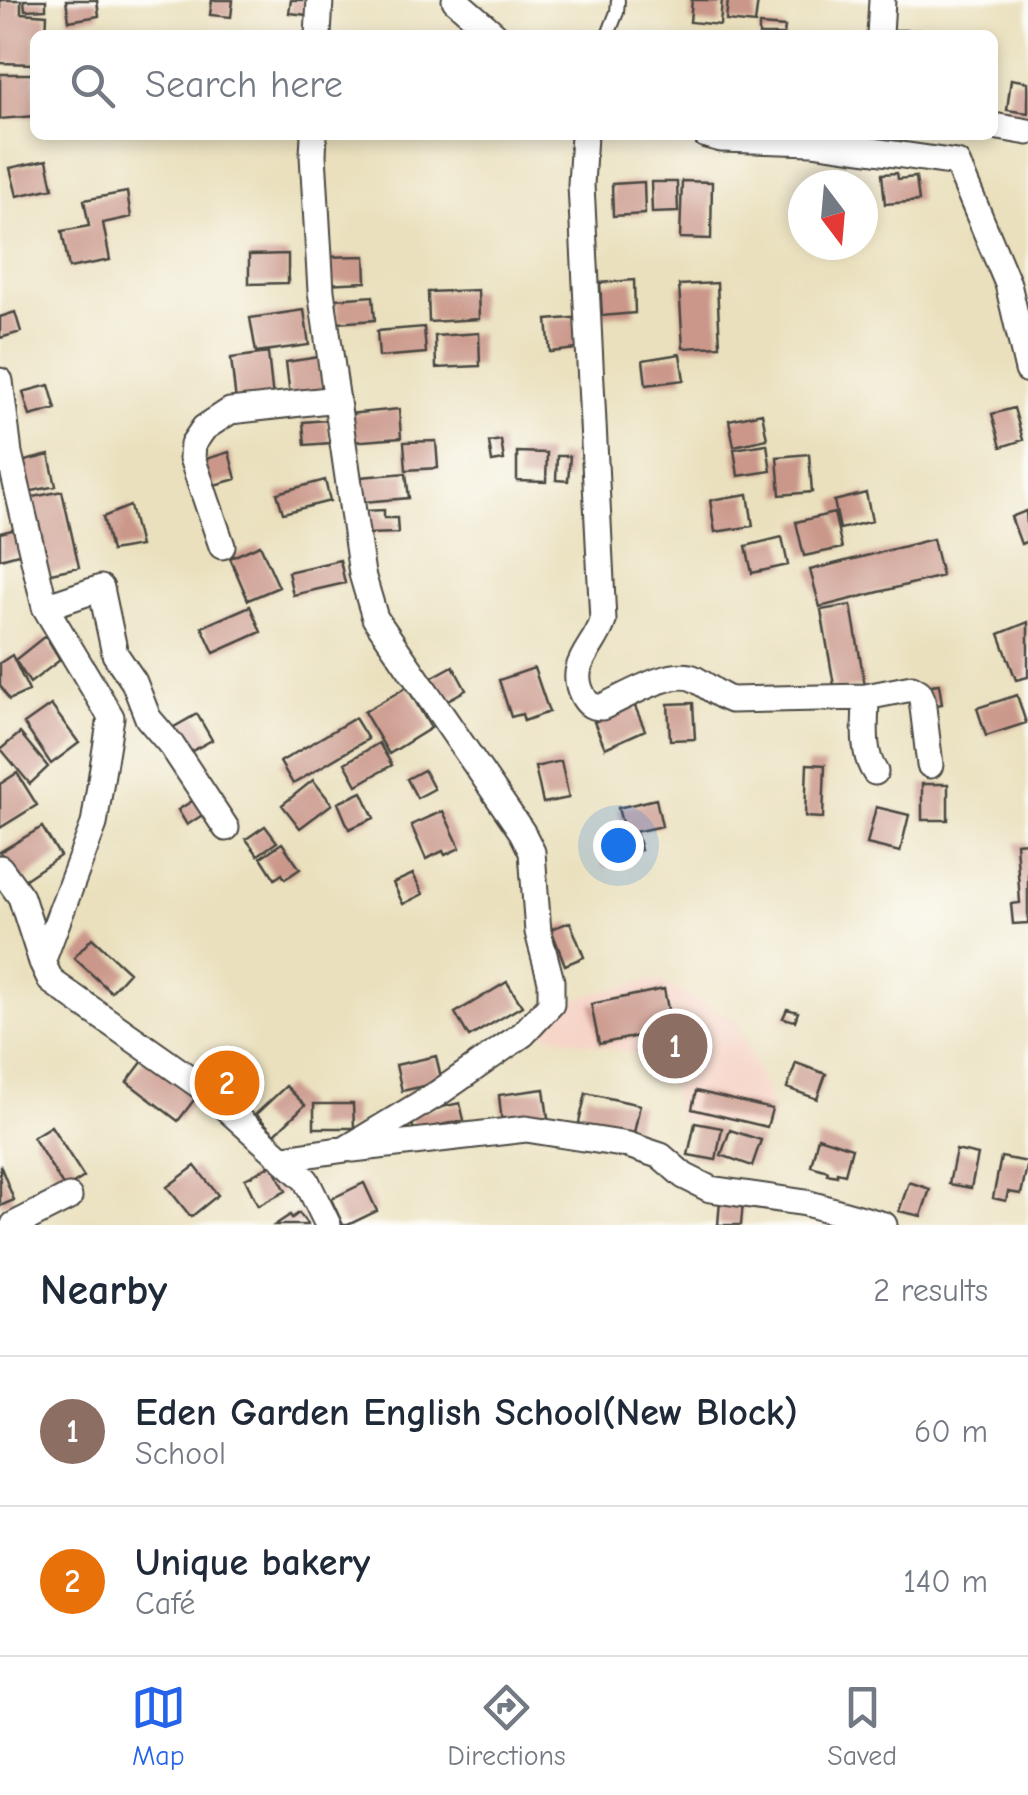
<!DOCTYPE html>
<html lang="en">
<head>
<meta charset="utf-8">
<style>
	:root { --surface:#fff; --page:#f6f6f7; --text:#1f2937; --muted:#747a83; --line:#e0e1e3; --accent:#2563eb }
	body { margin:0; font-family:"Comic Neue",sans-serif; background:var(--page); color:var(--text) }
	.compass { position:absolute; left:788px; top:170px; width:90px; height:90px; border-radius:50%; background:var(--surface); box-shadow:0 5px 15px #0003; rotate:164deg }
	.you { position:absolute; left:618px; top:845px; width:35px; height:35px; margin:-25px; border:8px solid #fff; border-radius:50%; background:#1a73e8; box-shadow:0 0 0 15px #1a73e833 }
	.badge { display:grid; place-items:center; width:65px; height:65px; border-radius:50%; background:var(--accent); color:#fff; font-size:32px; font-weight:700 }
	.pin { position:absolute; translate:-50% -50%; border:5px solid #fff; box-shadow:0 2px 10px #0006 }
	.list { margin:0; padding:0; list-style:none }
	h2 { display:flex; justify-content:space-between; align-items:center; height:130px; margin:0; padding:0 40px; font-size:42px }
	h2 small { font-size:32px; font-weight:400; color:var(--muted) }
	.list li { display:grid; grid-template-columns:65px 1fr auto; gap:30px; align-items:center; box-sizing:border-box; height:150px; padding:0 40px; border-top:2px solid var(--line) }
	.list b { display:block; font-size:38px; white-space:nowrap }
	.list p { margin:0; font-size:32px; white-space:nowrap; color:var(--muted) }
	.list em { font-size:32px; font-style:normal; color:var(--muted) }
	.icon { flex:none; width:55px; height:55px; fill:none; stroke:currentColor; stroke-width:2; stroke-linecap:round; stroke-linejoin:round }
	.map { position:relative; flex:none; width:1028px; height:1225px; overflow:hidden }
	.search { position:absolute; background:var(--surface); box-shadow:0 5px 15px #0003; left:30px; right:30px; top:30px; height:110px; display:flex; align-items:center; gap:25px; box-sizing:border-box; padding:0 35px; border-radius:15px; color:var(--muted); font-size:38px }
	.sheet { height:430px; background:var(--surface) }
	nav { display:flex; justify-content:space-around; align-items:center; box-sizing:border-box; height:140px; border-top:2px solid var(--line); background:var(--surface); font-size:28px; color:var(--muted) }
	nav a { display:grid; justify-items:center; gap:5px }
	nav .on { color:var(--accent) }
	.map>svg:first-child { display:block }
	.built { fill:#f6d2c5 }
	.building { fill:#ca978a }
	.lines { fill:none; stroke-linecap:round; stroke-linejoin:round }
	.service-casing { stroke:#484641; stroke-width:16 }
	.minor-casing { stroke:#484641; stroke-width:29 }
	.service { stroke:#fff; stroke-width:12 }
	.minor { stroke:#fff; stroke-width:25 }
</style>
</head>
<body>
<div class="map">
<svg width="1028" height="1225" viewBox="0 0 1028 1225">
	<rect width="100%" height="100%" fill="#fdfcf7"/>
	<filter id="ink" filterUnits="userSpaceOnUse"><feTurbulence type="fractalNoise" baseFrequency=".01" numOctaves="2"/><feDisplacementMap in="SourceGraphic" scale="20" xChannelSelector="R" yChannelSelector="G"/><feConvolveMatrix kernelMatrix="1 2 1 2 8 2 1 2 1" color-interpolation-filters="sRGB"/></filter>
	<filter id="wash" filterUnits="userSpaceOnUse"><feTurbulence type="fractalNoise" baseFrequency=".0048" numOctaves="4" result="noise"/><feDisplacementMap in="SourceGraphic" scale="40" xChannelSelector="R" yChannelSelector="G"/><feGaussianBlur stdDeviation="2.25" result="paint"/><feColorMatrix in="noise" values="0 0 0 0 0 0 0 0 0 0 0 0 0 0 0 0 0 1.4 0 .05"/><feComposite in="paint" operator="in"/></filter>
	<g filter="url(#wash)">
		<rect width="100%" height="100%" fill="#eae0bd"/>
		<!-- built -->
		<path class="built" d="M656,979L737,1021L772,1109V1130L678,1119L666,1060L541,1033L539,1008Z"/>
		<g id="blocks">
			<!-- building -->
			<path class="building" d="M0,0H21V13L47,15L46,35H35V64L0,63Z
				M24,0H46V9L25,10Z
				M66,0H97L99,16L69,21Z
				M212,0H233L231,17L210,15Z
				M291,0H309L308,15L289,13Z
				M692,0H722L720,25L690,22Z
				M728,0H758L755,24L726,21Z
				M759,25L785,27L784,35H759Z
				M890,30H921V35H890Z
				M0,74H35V116L0,119Z
				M1011,79L1028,82V113L1007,110Z
				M47,160L53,188L17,196L10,168Z
				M897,173L898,179L916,177L919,201L885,204L882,174Z
				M682,181L712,182L711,239L680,238Z
				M644,182L645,214L613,216L612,184Z
				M651,182H677L678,212L652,213Z
				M127,192L131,217L103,223L110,260L69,268L62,231L89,226L84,200Z
				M288,254V283L249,284V255Z
				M365,256L366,282L323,284L322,257Z
				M634,280L635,313L602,316L600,283Z
				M717,283L720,346L683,348L679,285Z
				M478,290L479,319L429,322L428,292Z
				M373,296L375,320L337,323L336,299Z
				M304,310L309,345L256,352L250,318Z
				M15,312L21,332L0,338V317Z
				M583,317L586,348L550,352L547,320Z
				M424,327L426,353L379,357L377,331Z
				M479,333L480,366L436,368L435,336Z
				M268,353L273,398L236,402L231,358Z
				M680,354L684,380L646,385L643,360Z
				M319,357L324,391L290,396L286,362Z
				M49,385L56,409L30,416L23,392Z
				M1014,408L1023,440L1001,447L992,414Z
				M399,409L401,438L350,442L348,414Z
				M762,413L767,439L734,446L729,420Z
				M327,420L330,443L305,445L303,422Z
				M501,440L504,460L492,462L489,442Z
				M436,441L438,468L406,470L404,442Z
				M767,444L771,471L738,476L734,449Z
				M229,452L236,479L203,488L196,462Z
				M517,452L547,453L546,482L517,481Z
				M809,454L812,492L780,495L777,457Z
				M49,455L56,486L28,492L21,462Z
				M557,456H570L568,481L556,480Z
				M406,473L409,498L364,502L361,477Z
				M325,480L330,501L283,513L277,493Z
				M62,491L79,567L46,574L29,498Z
				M866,493L872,521L840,529L834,501Z
				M748,494L753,526L715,532L710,500Z
				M130,506L140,546L111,551L103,517Z
				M384,510V518H397L398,533L366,534L365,511Z
				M1026,511L1028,541L1021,544L1011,517Z
				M834,513L842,548L804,556L796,522Z
				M16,529L22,553L0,559V533Z
				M782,537L788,565L752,573L746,546Z
				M933,539L942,576L820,607L810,570Z
				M260,545L279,587L248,600L230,558Z
				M340,560L345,583L293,595L288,572Z
				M851,605L865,686L835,691L821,610Z
				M250,606L261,632L214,653L202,627Z
				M1028,622V677L1016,680L999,634Z
				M45,636L60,660L30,683L15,660Z
				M12,655L29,691L9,700L0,685V663Z
				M453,666L466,690L444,702L431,678Z
				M534,668L549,712L524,721L522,714L511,717L499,680Z
				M939,684L942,704L926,707L923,686Z
				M407,687L431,728L389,754L364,712Z
				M1017,695L1026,723L986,736L977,708Z
				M693,703L695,739L670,740L668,704Z
				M634,704L645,730L605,748L594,722Z
				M51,705L79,743L51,764L24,724Z
				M197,714L212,740L181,757L167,731Z
				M355,718L368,739L293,784L280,762Z
				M20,733L48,767L30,784L1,749Z
				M379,743L392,765L357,785L345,763Z
				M561,761L569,798L543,803L535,767Z
				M807,764L825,765L823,818L805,817Z
				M424,770L434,789L417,798L407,779Z
				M17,773L37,805L0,828V784Z
				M313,780L332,804L300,828L282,805Z
				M922,784H948V820H922Z
				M362,792L374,818L349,829L338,803Z
				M200,796L210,810L187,825L178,810Z
				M656,799L662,826L625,834L618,808Z
				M876,807L909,815L900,852L867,844Z
				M443,811L460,848L445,855L443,851L426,859L411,825Z
				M265,826L277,842L258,855L246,839Z
				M42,827L60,856L21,882L0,852Z
				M637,835L641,850L628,853L629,860L603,867L597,845Z
				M1028,842V923L1013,924L1011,904L1020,903L1016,843Z
				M282,843L300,869L285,879L282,874L275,879L261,857Z
				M413,874L423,894L403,904L393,883Z
				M570,922L584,957L565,965L551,929Z
				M92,938L129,972L111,992L74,958Z
				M507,982L522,1006L469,1037L455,1013Z
				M664,989L672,1029L599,1044L591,1004Z
				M787,1009L798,1012L795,1021L783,1018Z
				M436,1056L442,1082L402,1091L396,1065Z
				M146,1057L197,1096L178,1121L127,1082Z
				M796,1063L826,1074L817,1099L787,1088Z
				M286,1086L305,1105L275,1134L256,1114Z
				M544,1089L548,1118L502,1124L499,1095Z
				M696,1091L772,1109L767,1127L692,1109Z
				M586,1093L640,1105L633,1138L578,1127Z
				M460,1103L464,1120L414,1131L410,1114Z
				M314,1104H353L354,1128H314Z
				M695,1123L722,1128L716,1160L688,1155Z
				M51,1126L84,1177L65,1189L33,1137Z
				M730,1130L761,1140L752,1166L721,1155Z
				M818,1137L852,1148L845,1174L837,1172V1176L827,1174L828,1171L811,1166Z
				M956,1150L978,1155L971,1188L949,1184Z
				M1001,1157L1028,1162L1021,1194L1008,1192L1006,1201L993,1198Z
				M0,1165L14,1200L0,1206Z
				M272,1165L286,1191L258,1206L245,1179Z
				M195,1166L218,1195L191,1217L167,1187Z
				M909,1182L930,1189L921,1216L899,1211Z
				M364,1183L377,1211L348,1225H343L331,1199Z
				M720,1200L743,1202L741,1225H718Z
				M299,1213L308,1225H275L290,1215L292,1218Z"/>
		</g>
	</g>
	<g filter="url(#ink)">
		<use href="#blocks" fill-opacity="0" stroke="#484641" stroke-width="2.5"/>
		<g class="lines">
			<!-- service casing -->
			<g class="service-casing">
				<path id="service" d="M608,35L617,12L618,0"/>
			</g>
			<!-- minor casing -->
			<g class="minor-casing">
				<path id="minor" d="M455,0L495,35
					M318,35L320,0
					M880,35L882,0
					M993,126L1028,132
					M584,135L581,185L603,621C595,648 566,664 583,696C588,705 592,707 602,707C625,697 672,667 695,679C708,686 717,695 731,700L866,697L912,688L919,692L922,699L930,765
					M706,135L721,139L812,142L957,163L1008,284L1028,370
					M0,381L9,453L45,607L101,588L115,654L134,682L148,718L172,746L226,828
					M222,546L192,458L193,444L204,428L230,411L337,399
					M866,697C866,720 861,752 875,772
					M0,868L21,897L42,962L51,981L206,1090L306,1180L328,1225
					M42,962L94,824L111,717L45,607
					M353,1149L526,1129L628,1145L661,1156L684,1176L710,1189L806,1203L884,1225
					M284,1158L346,1149L437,1094L523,1034L551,1004V981L538,932L532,852L522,832L375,618L362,574L321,291L313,155L314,135
					M14,1225L69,1197"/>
			</g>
			<!-- service -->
			<use href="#service" class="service"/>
			<!-- minor -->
			<use href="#minor" class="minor"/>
		</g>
	</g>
</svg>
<svg class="compass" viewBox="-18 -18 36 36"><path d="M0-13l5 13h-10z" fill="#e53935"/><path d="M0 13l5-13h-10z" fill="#747a83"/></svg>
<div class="you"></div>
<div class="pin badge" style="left:675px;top:1046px;background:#8d6e63">1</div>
<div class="pin badge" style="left:227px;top:1083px;background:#e8710a">2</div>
<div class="search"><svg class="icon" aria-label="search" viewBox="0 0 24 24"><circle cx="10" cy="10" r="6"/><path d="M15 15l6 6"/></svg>Search here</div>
</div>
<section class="sheet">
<h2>Nearby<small>2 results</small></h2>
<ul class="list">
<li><span class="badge" style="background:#8d6e63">1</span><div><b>Eden Garden English School(New Block)</b><p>School</p></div><em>60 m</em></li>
<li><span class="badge" style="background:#e8710a">2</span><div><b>Unique bakery</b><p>Café</p></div><em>140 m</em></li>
</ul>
</section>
<nav>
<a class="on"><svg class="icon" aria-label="map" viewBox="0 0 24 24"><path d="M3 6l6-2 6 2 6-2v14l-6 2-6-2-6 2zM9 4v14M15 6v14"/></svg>Map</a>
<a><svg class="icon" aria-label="directions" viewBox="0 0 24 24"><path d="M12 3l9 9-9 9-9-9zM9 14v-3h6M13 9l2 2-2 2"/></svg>Directions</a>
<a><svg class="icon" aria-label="saved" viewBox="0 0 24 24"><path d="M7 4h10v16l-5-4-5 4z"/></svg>Saved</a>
</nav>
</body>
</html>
